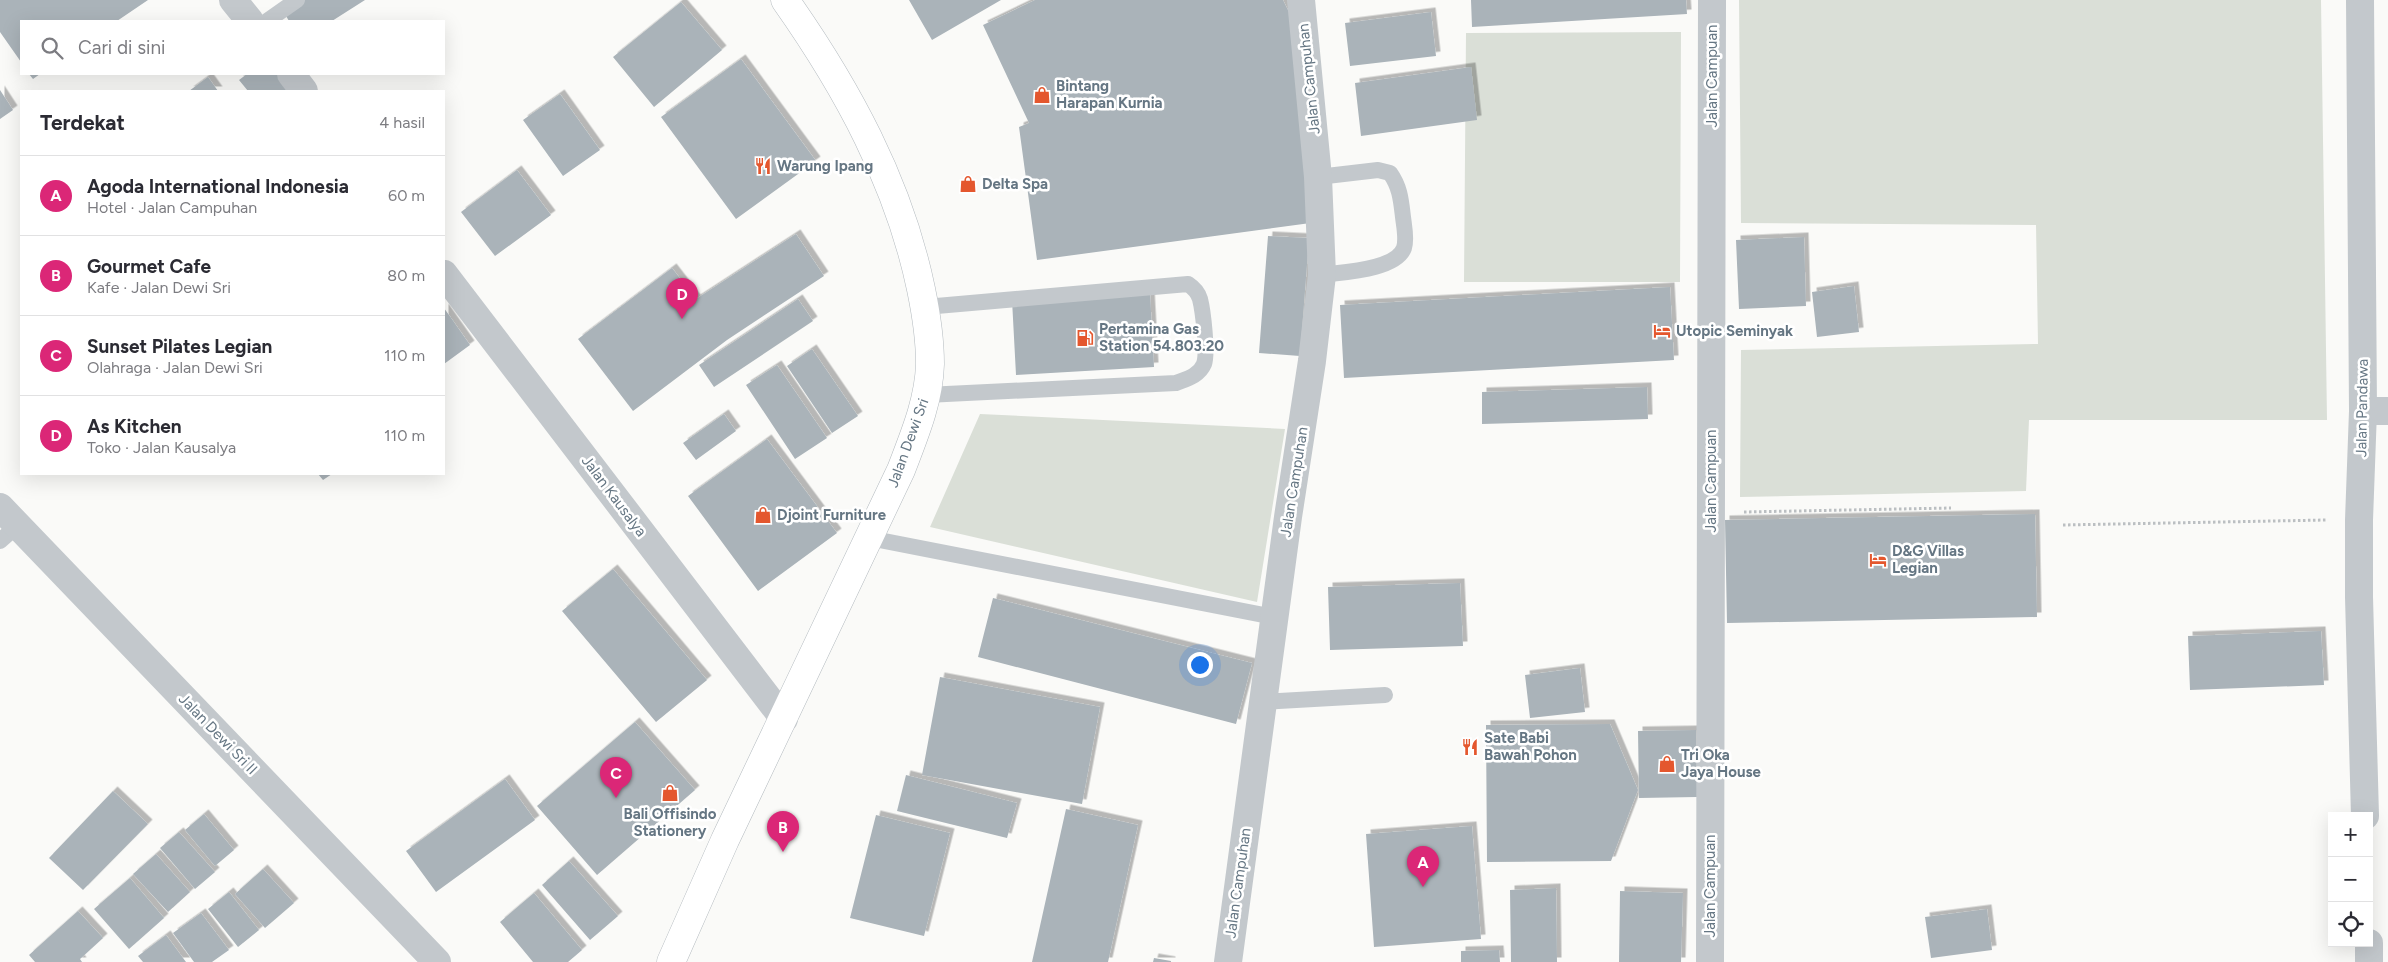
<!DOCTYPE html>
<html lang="id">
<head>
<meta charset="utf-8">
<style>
	:root { --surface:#fff; --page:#f7f7f7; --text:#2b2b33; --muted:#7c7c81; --line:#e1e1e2; --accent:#db2777 }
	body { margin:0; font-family:Figtree,sans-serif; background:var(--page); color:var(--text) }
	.controls { position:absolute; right:15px; bottom:15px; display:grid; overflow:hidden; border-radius:0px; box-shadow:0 5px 20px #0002 }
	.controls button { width:45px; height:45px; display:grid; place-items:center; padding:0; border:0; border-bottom:1px solid var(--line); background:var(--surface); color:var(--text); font:25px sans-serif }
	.you { position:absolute; left:1199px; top:664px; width:18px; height:18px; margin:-12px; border:4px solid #fff; border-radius:50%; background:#1a73e8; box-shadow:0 0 0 8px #1a73e833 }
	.badge { display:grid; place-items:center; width:32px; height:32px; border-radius:50%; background:var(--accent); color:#fff; font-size:16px; font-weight:700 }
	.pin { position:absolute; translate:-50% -41px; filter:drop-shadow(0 1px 2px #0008) }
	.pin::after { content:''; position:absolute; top:26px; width:18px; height:15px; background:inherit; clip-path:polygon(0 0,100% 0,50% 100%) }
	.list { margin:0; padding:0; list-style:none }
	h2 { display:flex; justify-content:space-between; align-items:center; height:65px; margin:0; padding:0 20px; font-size:21px }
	h2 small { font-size:16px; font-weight:400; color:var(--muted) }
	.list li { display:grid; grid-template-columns:32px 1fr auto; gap:15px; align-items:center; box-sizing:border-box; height:80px; padding:0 20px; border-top:1px solid var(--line) }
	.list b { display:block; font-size:19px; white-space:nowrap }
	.list p { margin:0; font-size:16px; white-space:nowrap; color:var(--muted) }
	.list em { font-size:16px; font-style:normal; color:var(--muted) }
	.icon { flex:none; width:28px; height:28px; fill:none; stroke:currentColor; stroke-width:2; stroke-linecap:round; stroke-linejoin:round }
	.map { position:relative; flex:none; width:2388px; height:962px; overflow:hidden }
	.search { position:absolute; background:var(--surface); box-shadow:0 5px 20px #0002; left:20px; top:20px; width:425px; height:55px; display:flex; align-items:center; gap:12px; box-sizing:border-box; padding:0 18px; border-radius:0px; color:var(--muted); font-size:19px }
	.panel { position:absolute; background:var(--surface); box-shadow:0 5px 20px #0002; left:20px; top:90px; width:425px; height:385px; border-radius:0px }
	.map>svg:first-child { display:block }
	.green { fill:#dadfd7 }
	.building { fill:#aab3b9; filter:url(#shadow) }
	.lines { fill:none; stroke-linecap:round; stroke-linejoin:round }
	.secondary-casing { stroke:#b3babf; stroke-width:29 }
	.path { stroke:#bbbfc2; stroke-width:3; stroke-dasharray:2.5 2.5; stroke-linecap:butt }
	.lane { stroke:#c3c8cc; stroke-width:16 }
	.street { stroke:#c3c8cc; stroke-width:28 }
	.secondary { stroke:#fff; stroke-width:28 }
	.labels { text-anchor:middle; stroke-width:5; stroke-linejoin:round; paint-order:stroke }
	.street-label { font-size:15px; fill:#657683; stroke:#fff }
	.poi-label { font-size:15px; font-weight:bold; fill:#657683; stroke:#fff; text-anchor:start }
</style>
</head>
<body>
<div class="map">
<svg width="2388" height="962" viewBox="0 0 2388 962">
	<defs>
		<filter id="shadow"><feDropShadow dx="4.5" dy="-4.5" stdDeviation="0" flood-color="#0004"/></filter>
	</defs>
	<rect width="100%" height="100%" fill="#fafaf8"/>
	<!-- green -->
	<path class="green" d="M1739,0H2321L2327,420H2029L2026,491L1740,497L1741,350L2038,344L2036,225L1741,223Z
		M1681,32L1680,282H1464L1466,33Z
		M980,414L1285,429L1257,602L930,527Z"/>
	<!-- building -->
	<path class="building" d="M0,0H148L117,21H21V62L0,32Z
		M300,0H365L332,21H289L283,11Z
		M909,0H1001L932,40Z
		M1035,0H1283L1300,35L1318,222L1037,260L1019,127L1029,123L983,25Z
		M1471,0H1686L1687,14L1472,27Z
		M681,2L722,50L654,107L613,57Z
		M1431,12L1436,56L1350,66L1345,23Z
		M741,59L816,161L736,219L661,117Z
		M1471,67L1477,120L1361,136L1355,83Z
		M29,74H40L33,79Z
		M247,74H289L301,91H248L239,80Z
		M208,77L218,91H189Z
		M0,90L13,110L0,119Z
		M560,94L600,150L563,176L523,120Z
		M517,170L551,215L495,256L461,212Z
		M796,234L824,276L727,340L633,411L578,339L672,268L696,299Z
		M1268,236L1309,238L1300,356L1259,353Z
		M1804,237L1806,306L1739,309L1736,240Z
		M1854,286L1859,332L1817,337L1812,292Z
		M1670,287L1674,360L1344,378L1340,305Z
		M1150,293L1154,367L1016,375L1012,300Z
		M798,299L813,321L714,387L699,365Z
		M444,308L470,345L444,364Z
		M812,349L858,416L832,433L787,366Z
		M777,365L827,438L795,459L746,385Z
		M1647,387L1648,419L1482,424V392Z
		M724,414L736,431L696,460L683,443Z
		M767,439L837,533L758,591L688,496Z
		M318,474H332L323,480Z
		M2035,514L2037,617L1727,623L1725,520Z
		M613,569L707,680L656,722L562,611Z
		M1460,583L1463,646L1330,650L1328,587Z
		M993,598L1252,663L1236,724L978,657Z
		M2321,631L2324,685L2190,690L2188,636Z
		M1580,668L1585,712L1530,718L1525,675Z
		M940,677L1100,707L1082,804L922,775Z
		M635,722L695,790L597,875L537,806Z
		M1610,724L1638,790L1611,861L1487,862L1486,725Z
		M1696,730L1697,797L1639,798L1638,731Z
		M906,775L1017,803L1007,838L897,811Z
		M505,779L535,820L436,892L406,851Z
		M113,791L148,824L83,890L49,858Z
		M1066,809L1138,825L1108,962H1032Z
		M204,814L234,850L215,866L185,830Z
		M876,815L950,833L924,936L850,918Z
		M1472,826L1481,939L1374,947L1366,834Z
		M179,832L215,872L195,889L160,848Z
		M156,854L190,892L168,912L133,874Z
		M569,861L618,916L590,940L542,885Z
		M263,869L294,903L265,928L235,894Z
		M130,878L164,918L129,949L94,909Z
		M1556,888L1557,962H1511L1510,890Z
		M1620,891L1683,893L1681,962H1619Z
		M229,892L259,930L238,947L208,909Z
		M534,893L582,950L568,962H533L500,922Z
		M1987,909L1992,950L1931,958L1925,917Z
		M78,911L103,938L80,959L82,962H35L29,955Z
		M201,913L229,950L212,962H194L173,933Z
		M166,935L186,962H143L138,956Z
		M1499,950L1500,962H1461V951Z
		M1154,958L1171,961V962H1153Z"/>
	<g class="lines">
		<!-- secondary casing -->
		<g class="secondary-casing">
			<path id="secondary" d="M671,962L725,840L901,470C914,436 929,401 930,364C930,339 926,313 921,289C899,183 847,88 785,0"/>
		</g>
		<!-- path -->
		<path class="path" d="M1744,512L1951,508
			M2063,525L2326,520"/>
		<!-- lane -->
		<path class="lane" d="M267,21L297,0
			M1318,177L1378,170L1390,173C1400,187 1401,200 1403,217C1404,226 1407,239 1404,248C1396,270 1342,272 1322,275
			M925,307L1188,284C1194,288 1198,292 1200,299C1203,311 1208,353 1204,364C1199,376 1186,379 1176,383L926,395
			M869,538L1274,617
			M0,541L18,525
			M1262,702L1385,695"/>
		<!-- street -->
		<path class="street" d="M233,0L250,21
			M2360,0L2363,411L2359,520V597L2365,816
			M291,74L304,91
			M444,274L784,719
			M2363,411H2388
			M0,507L437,962
			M2369,943V962
			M1228,962L1288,517L1312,361L1322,275L1318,177L1301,0
			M1710,962L1712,0"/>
		<!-- secondary -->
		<use href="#secondary" class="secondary"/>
	</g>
	<!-- icons -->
	<defs>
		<g id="shop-bare" transform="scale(1.35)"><path d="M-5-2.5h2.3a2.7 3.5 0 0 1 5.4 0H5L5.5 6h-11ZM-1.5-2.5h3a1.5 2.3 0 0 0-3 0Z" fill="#e4572e" stroke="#fff" stroke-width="2.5" paint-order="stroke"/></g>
		<g id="restaurant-bare" transform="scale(1.35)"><path d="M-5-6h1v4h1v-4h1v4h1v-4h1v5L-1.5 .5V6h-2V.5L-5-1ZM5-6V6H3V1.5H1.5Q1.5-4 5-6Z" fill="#e4572e" stroke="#fff" stroke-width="2.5" paint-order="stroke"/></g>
		<g id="hotel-bare" transform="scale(1.35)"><path d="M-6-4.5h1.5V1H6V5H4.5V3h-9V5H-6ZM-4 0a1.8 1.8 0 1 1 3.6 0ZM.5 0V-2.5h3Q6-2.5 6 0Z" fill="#e4572e" stroke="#fff" stroke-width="2.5" paint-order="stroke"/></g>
		<g id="fuel-bare" transform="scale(1.35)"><path d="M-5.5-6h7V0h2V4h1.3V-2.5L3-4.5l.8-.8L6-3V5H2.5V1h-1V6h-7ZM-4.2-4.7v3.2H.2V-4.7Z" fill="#e4572e" stroke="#fff" stroke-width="2.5" paint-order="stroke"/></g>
	</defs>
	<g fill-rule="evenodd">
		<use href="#shop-bare" x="1042" y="95"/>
		<use href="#restaurant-bare" x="763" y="166"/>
		<use href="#shop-bare" x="968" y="184"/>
		<use href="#hotel-bare" x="1662" y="331"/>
		<use href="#fuel-bare" x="1085" y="338"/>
		<use href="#shop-bare" x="763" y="515"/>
		<use href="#hotel-bare" x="1878" y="560"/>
		<use href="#restaurant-bare" x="1470" y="747"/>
		<use href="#shop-bare" x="1667" y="764"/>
		<use href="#shop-bare" x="670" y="793"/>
	</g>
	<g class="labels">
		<!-- street labels -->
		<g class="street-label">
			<text transform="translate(1712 76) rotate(-90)" y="5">Jalan Campuan</text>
			<text transform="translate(1309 79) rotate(-96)" y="5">Jalan Campuhan</text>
			<text transform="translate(2362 408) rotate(-89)" y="5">Jalan Pandawa</text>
			<text transform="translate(908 443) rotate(-70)" y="5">Jalan Dewi Sri</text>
			<text transform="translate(1711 481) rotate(-90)" y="5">Jalan Campuan</text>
			<text transform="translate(1294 482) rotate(-81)" y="5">Jalan Campuhan</text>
			<text transform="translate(614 496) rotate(53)" y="5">Jalan Kausalya</text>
			<text transform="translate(218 734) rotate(46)" y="5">Jalan Dewi Sri II</text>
			<text transform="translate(1238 883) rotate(-82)" y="5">Jalan Campuhan</text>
			<text transform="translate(1710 886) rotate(-90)" y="5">Jalan Campuan</text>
		</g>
		<!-- poi labels -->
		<g class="poi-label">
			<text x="1056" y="91">Bintang<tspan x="1056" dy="17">Harapan Kurnia</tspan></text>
			<text x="777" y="171">Warung Ipang</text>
			<text x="982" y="189">Delta Spa</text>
			<text x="1099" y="334">Pertamina Gas<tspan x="1099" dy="17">Station 54.803.20</tspan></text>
			<text x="1676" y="336">Utopic Seminyak</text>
			<text x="777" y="520">Djoint Furniture</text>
			<text x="1892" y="556">D&amp;G Villas<tspan x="1892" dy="17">Legian</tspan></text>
			<text x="1484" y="743">Sate Babi<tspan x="1484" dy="17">Bawah Pohon</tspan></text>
			<text x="1681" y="760">Tri Oka<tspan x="1681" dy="17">Jaya House</tspan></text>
			<text x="670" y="819" text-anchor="middle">Bali Offisindo<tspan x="670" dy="17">Stationery</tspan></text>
		</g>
	</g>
</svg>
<div class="controls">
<button>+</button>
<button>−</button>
<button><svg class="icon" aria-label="locate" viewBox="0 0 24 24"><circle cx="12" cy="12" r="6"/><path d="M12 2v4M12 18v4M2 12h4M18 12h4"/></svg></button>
</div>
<div class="you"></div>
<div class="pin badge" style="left:1423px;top:887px">A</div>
<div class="pin badge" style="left:783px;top:852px">B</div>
<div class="pin badge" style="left:616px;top:798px">C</div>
<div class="pin badge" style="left:682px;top:319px">D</div>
<div class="search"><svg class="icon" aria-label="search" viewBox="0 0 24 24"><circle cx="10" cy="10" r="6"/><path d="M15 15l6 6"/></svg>Cari di sini</div>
<section class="panel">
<h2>Terdekat<small>4 hasil</small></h2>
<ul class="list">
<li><span class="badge">A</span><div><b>Agoda International Indonesia</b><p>Hotel · Jalan Campuhan</p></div><em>60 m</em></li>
<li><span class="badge">B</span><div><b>Gourmet Cafe</b><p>Kafe · Jalan Dewi Sri</p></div><em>80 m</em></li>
<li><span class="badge">C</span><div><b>Sunset Pilates Legian</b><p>Olahraga · Jalan Dewi Sri</p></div><em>110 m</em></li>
<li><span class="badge">D</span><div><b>As Kitchen</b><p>Toko · Jalan Kausalya</p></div><em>110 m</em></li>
</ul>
</section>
</div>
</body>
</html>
